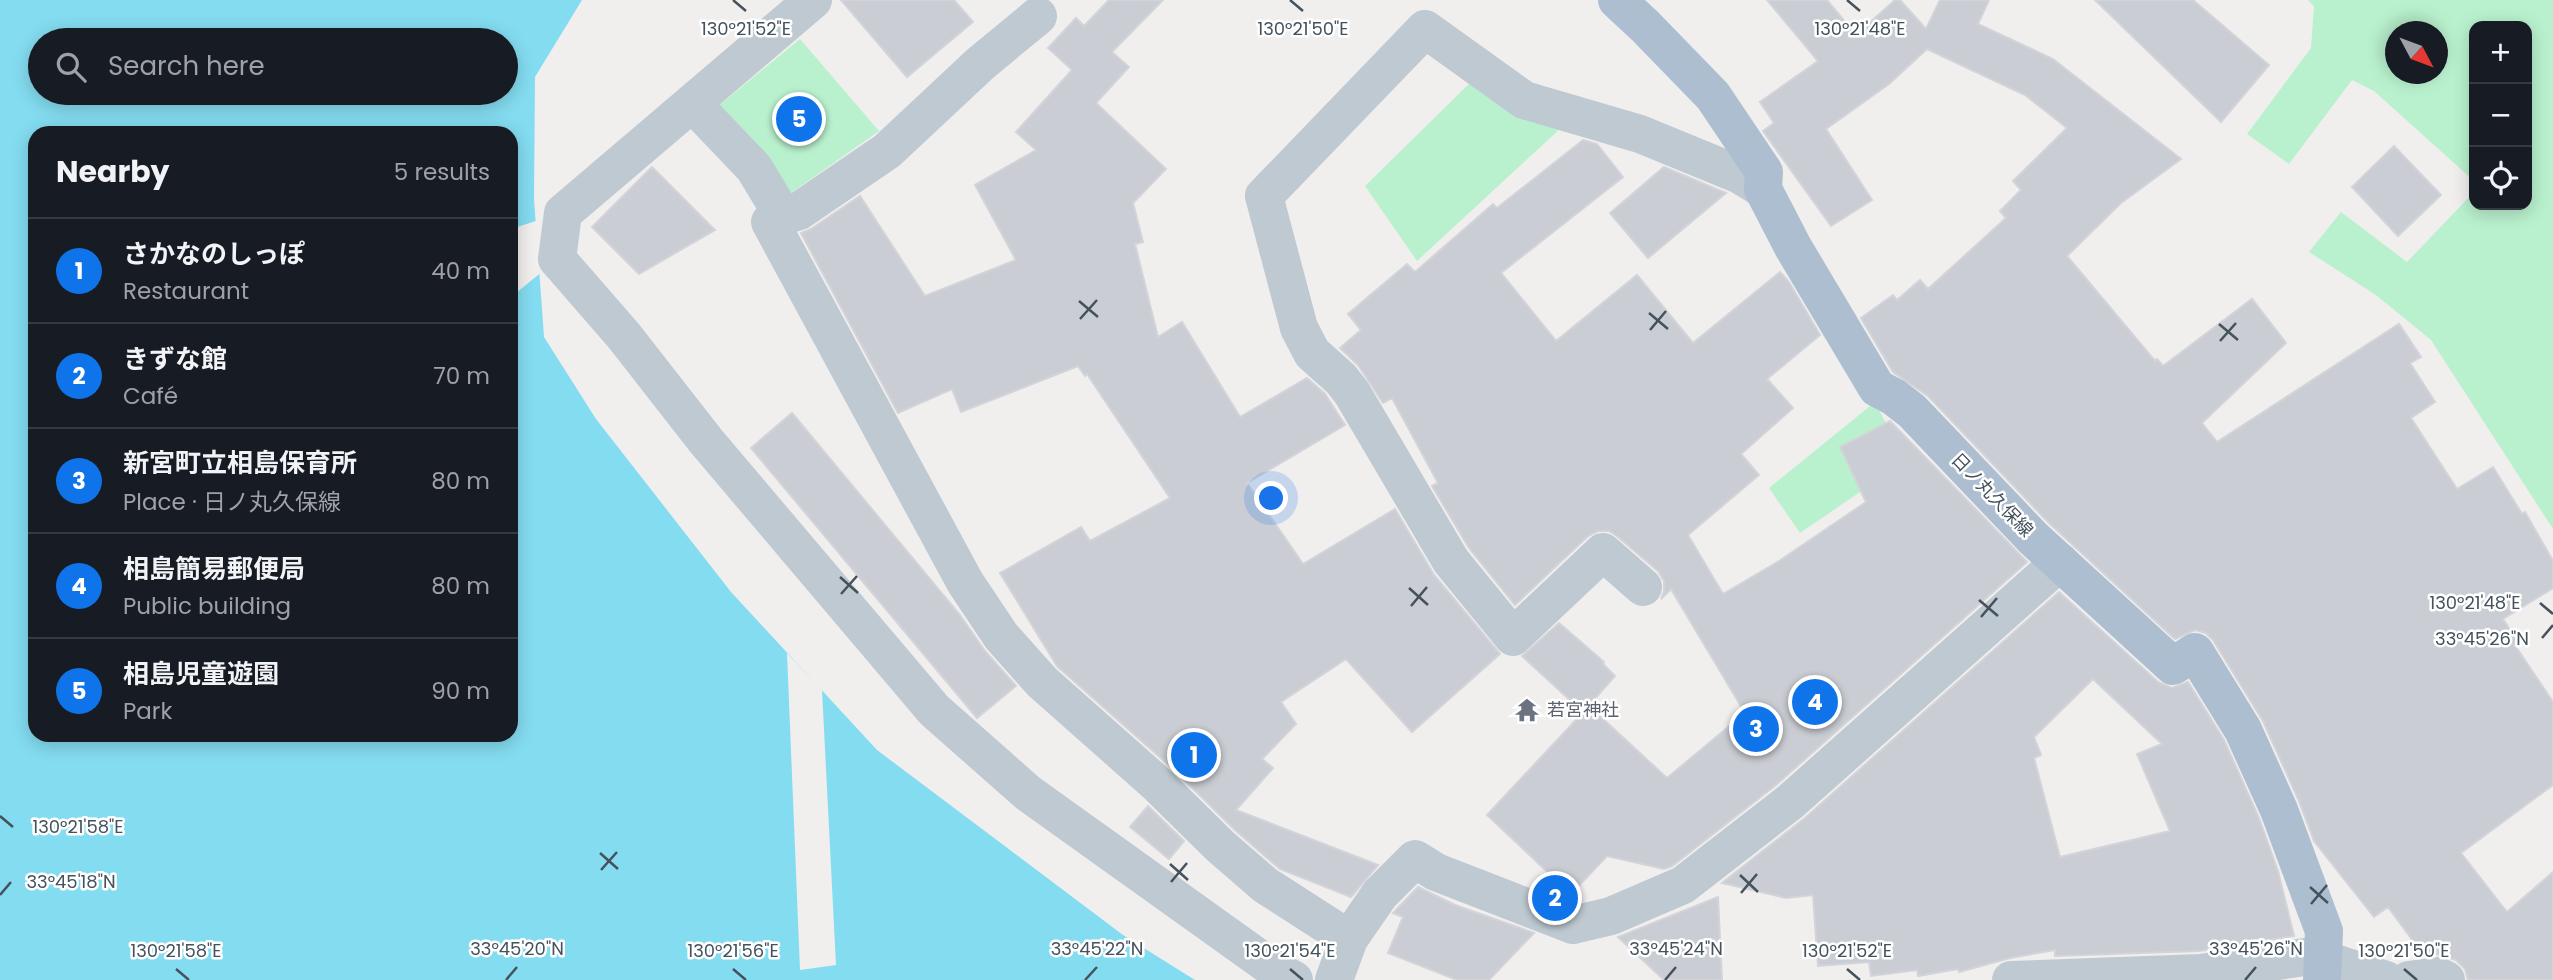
<!DOCTYPE html>
<html lang="en">
<head>
<meta charset="utf-8">
<style>
	:root { --surface:#171b24; --page:#20242c; --text:#f1f3f6; --muted:#9ea1a6; --line:#363941; --accent:#0f74e9 }
	body { margin:0; font-family:Poppins,"Noto Sans JP",sans-serif; background:var(--page); color:var(--text) }
	.controls { position:absolute; right:21px; top:21px; display:grid; overflow:hidden; border-radius:14px; box-shadow:0 4px 18px #0003 }
	.controls button { width:63px; height:63px; display:grid; place-items:center; padding:0; border:0; border-bottom:2px solid var(--line); background:var(--surface); color:var(--text); font:35px sans-serif }
	.compass { position:absolute; left:2385px; top:21px; width:63px; height:63px; border-radius:50%; background:var(--surface); box-shadow:0 4px 18px #0003; rotate:131deg }
	.you { position:absolute; left:1272px; top:499px; width:24px; height:24px; margin:-18px; border:5px solid #fff; border-radius:50%; background:#1a73e8; box-shadow:0 0 0 10px #1a73e833 }
	.badge { display:grid; place-items:center; width:46px; height:46px; border-radius:50%; background:var(--accent); color:#fff; font-size:23px; font-weight:700 }
	.pin { position:absolute; translate:-50% -50%; border:4px solid #fff; box-shadow:0 2px 7px #0006 }
	.list { margin:0; padding:0; list-style:none }
	h2 { display:flex; justify-content:space-between; align-items:center; height:91px; margin:0; padding:0 28px; font-size:30px }
	h2 small { font-size:23px; font-weight:400; color:var(--muted) }
	.list li { display:grid; grid-template-columns:46px 1fr auto; gap:21px; align-items:center; box-sizing:border-box; height:105px; padding:0 28px; border-top:2px solid var(--line) }
	.list b { display:block; font-size:26px; white-space:nowrap }
	.list p { margin:0; font-size:23px; white-space:nowrap; color:var(--muted) }
	.list em { font-size:23px; font-style:normal; color:var(--muted) }
	.icon { flex:none; width:38px; height:38px; fill:none; stroke:currentColor; stroke-width:2; stroke-linecap:round; stroke-linejoin:round }
	.map { position:relative; flex:none; width:2553px; height:980px; overflow:hidden }
	.search { position:absolute; background:var(--surface); box-shadow:0 4px 18px #0003; left:28px; top:28px; width:490px; height:77px; display:flex; align-items:center; gap:18px; box-sizing:border-box; padding:0 24px; border-radius:38px; color:var(--muted); font-size:26px }
	.panel { position:absolute; background:var(--surface); box-shadow:0 4px 18px #0003; left:28px; top:126px; width:490px; height:616px; border-radius:21px }
	.map>svg:first-child { display:block }
	.green { fill:#b9f1ce; fill-rule:evenodd }
	.water { fill:#84dcf0; fill-rule:evenodd }
	.pier { fill:#f1eeee }
	.building { fill:#cacdd3; stroke:#d2d4da; stroke-width:2; fill-rule:evenodd }
	.lines { fill:none; stroke-linecap:round; stroke-linejoin:round }
	.minor { stroke:#bec9d1; stroke-width:38 }
	.major { stroke:#acbecf; stroke-width:38 }
	.ticks { fill:none; stroke:#45525c; stroke-width:2.5 }
	.labels { text-anchor:middle; stroke-width:5; stroke-linejoin:round; paint-order:stroke }
	.street-label { font-size:18px; fill:#45525c; stroke:#fff }
	.worship-label { font-size:18px; fill:#5b616d; stroke:#fff; text-anchor:start }
	.ticks-label { font-size:18px; text-anchor:middle; fill:#45525c; stroke:#fff; stroke-width:5; stroke-linejoin:round; paint-order:stroke }
</style>
</head>
<body>
<div class="map">
<svg width="2553" height="980" viewBox="0 0 2553 980">
	<rect width="100%" height="100%" fill="#f1eeee"/>
	<!-- green -->
	<path class="green" d="M2308,0H2553V529L2431,340L2376,295L2309,252L2341,212L2407,262L2474,192V205H2527V26H2474V181L2374,91L2352,80L2289,164L2247,134L2311,48L2314,6ZM2396,32H2438V74H2396Z
		M800,39L879,131L788,195L717,107Z
		M1472,81L1562,127L1417,261L1365,186Z
		M1875,402L1918,486L1881,527L1860,492L1800,533L1769,488Z"/>
	<!-- water -->
	<path class="water" d="M0,0H582L535,77L534,199L544,337L596,419L731,592L877,750L1123,935L1195,980H0ZM40,40H506V93H40ZM35,133H511V735H35Z"/>
	<!-- pier -->
	<path class="pier" d="M539,220L543,271L511,297V229Z
		M787,653L822,690L836,965L800,970Z"/>
	<!-- building -->
	<path class="building" d="M841,0H954L973,22L907,77Z
		M1109,0H1163L1112,52L1129,67L1096,103L1166,169L1133,203L1143,242L1135,244L1158,337L1182,322L1240,417L1307,378L1325,394L1345,425L1247,483L1303,564L1395,509L1434,575L1500,654L1412,732L1346,659L1281,702L1296,724L1262,759L1273,768L1236,810L1378,865L1351,897L1280,869L1235,830L1171,767L1057,666L1000,573L1081,527L1090,541L1170,498L1087,374L1085,376L1078,366L961,412L952,389L898,413L801,233L811,229L860,196L925,296L1016,260L975,185L1036,150L1016,132L1072,70L1048,48L1076,18L1084,26Z
		M1767,0H1827L1856,35L1895,0H1900L1926,29L1940,0H1989L1978,24L2053,59L2181,159L2121,203L2067,256L2155,361L2157,359L2163,366L2252,299L2286,343L2202,423L2217,442L2399,324L2421,357L2410,363L2435,402L2411,418L2457,489L2493,467L2522,514L2525,512L2553,561V588L2503,619L2518,642L2514,644L2553,702V785L2461,853L2507,912L2553,872V980H2468L2465,969L2456,960L2436,954L2424,956L2388,907L2374,917L2314,841L2299,801L2263,721L2213,640L2206,633L2195,630L2175,639L2048,522L1928,396L1893,372L1861,318L1893,295L1897,300L1920,280L1928,289L2006,218L2000,211L2021,190L2013,181L2067,128L2025,95L1927,49L1889,84L1826,129L1872,200L1831,226L1763,131L1774,123L1760,102L1818,61Z
		M2095,0H2193L2269,65L2221,122Z
		M1583,140L1597,144L1623,177L1501,273L1556,341L1637,275L1693,343L1780,272L1789,282L1820,335L1767,379L1793,408L1741,454L1759,475L1688,535L1723,594L1779,561L1866,502L1840,447L1890,421L2027,562L1776,785L1672,866L1664,869L1607,856L1571,894L1487,815L1589,706L1667,778L1745,713L1671,589L1661,599L1664,591V581L1658,571L1617,536L1609,531H1598L1588,536L1515,605L1469,548L1432,486L1438,483L1392,398L1383,403L1358,365L1340,348L1361,330L1348,314L1407,264L1415,272L1493,204L1497,208Z
		M2394,146L2441,195L2398,236L2352,187Z
		M652,167L715,230L639,274L592,227Z
		M1664,167L1726,193L1648,258L1610,213Z
		M792,413L960,615L985,651L1016,686L977,718L751,448Z
		M2059,592L2158,682L2172,688L2188,682L2224,740L2259,818L2278,871L2294,936L2199,951L2055,956V950L2010,958L1959,972L1958,969L1918,976L1917,970L1871,976L1869,962L1818,966L1813,895L1786,898L1722,883L1805,818ZM2093,679L2162,744L2137,754L2170,831L2060,857L2034,758L2041,755L2034,737Z
		M1559,623L1604,662L1603,664L1615,676L1583,712L1522,656Z
		M1148,806L1184,841L1169,859L1130,827Z
		M1418,887L1455,905L1534,933L1489,980H1457L1388,953L1403,917L1393,913Z
		M1718,897L1722,980H1664L1618,937Z"/>
	<g class="lines">
		<!-- minor -->
		<path class="minor" d="M813,0L563,213L557,259L624,336L706,441L934,710L1028,793L1274,969L1294,980
			M692,103L754,168L783,216L770,222L965,582L1001,636L1042,682L1156,783L1220,846L1265,885L1349,939
			M783,216L799,211L887,151L980,64L1038,16
			M1643,587L1603,552L1513,637L1451,561L1352,393L1341,379L1312,353L1299,328L1264,196L1425,29L1524,100L1640,134L1740,175L1763,189
			M1334,980L1349,939L1380,894L1415,859L1436,872L1573,925L1611,916L1683,885L1790,802L2060,562
			M2011,980L2201,973L2304,957L2323,959L2386,980
			M2409,980L2438,976L2446,980"/>
		<!-- major -->
		<path class="major" d="M1617,0L1645,26L1713,96L1764,172L1763,189L1793,247L1877,388L1894,397L1912,411L2033,538L2173,666L2195,652L2243,730L2279,810L2324,931L2322,980"/>
	</g>
	<!-- ticks -->
	<path class="ticks" d="M733,0L746,11M1290,0L1303,11M1847,0L1860,11M1079,301L1098,317M1649,313L1668,329M1080,319L1097,300M2219,324L2238,340M1650,330L1666,311M2220,341L2236,323M840,577L858,593M1409,588L1428,605M841,594L857,576M1979,600L1998,616M2540,603L2553,614M1411,606L1427,587M1981,617L1997,598M2542,638L2553,625M0,816L13,827M600,853L618,869M1170,864L1188,880M601,870L617,852M1740,875L1758,892M1171,882L1187,863M2310,887L2328,903M1741,893L1757,874M0,895L11,882M2311,904L2327,885M176,969L189,980M733,969L746,980M1290,969L1303,980M1847,969L1860,980M2404,969L2417,980M506,980L517,967M1085,980L1097,967M1665,980L1676,967M2245,980L2256,967"/>
	<!-- icons -->
	<defs>
		<g id="temple-bare" transform="scale(1.89)"><path d="M0-6L5-2H3V0L6.5 2.5H4V6H1.5V3h-3V6H-4V2.5H-6.5L-3 0V-2H-5Z" fill="#6b7280" stroke="#fff" stroke-width="2.5" paint-order="stroke"/></g>
	</defs>
	<g fill-rule="evenodd">
		<use href="#temple-bare" x="1527" y="710"/>
	</g>
	<g class="labels">
		<!-- street labels -->
		<g class="street-label">
			<text transform="translate(1992 495) rotate(46)" y="6">日ノ丸久保線</text>
		</g>
		<!-- worship labels -->
		<g class="worship-label">
			<text x="1547" y="716">若宮神社</text>
		</g>
	</g>
	<g class="ticks-label">
		<text x="746" y="35">130°21'52"E</text>
		<text x="1303" y="35">130°21'50"E</text>
		<text x="1860" y="35">130°21'48"E</text>
		<text x="2475" y="609">130°21'48"E</text>
		<text x="2482" y="645">33°45'26"N</text>
		<text x="78" y="833">130°21'58"E</text>
		<text x="71" y="888">33°45'18"N</text>
		<text x="517" y="955">33°45'20"N</text>
		<text x="1097" y="955">33°45'22"N</text>
		<text x="1676" y="955">33°45'24"N</text>
		<text x="2256" y="955">33°45'26"N</text>
		<text x="176" y="957">130°21'58"E</text>
		<text x="733" y="957">130°21'56"E</text>
		<text x="1290" y="957">130°21'54"E</text>
		<text x="1847" y="957">130°21'52"E</text>
		<text x="2404" y="957">130°21'50"E</text>
	</g>
</svg>
<div class="controls">
<button>+</button>
<button>−</button>
<button><svg class="icon" aria-label="locate" viewBox="0 0 24 24"><circle cx="12" cy="12" r="6"/><path d="M12 2v4M12 18v4M2 12h4M18 12h4"/></svg></button>
</div>
<svg class="compass" viewBox="-18 -18 36 36"><path d="M0-13l5 13h-10z" fill="#e53935"/><path d="M0 13l5-13h-10z" fill="#9ea1a6"/></svg>
<div class="you"></div>
<div class="pin badge" style="left:1194px;top:755px">1</div>
<div class="pin badge" style="left:1555px;top:898px">2</div>
<div class="pin badge" style="left:1756px;top:729px">3</div>
<div class="pin badge" style="left:1815px;top:702px">4</div>
<div class="pin badge" style="left:799px;top:119px">5</div>
<div class="search"><svg class="icon" aria-label="search" viewBox="0 0 24 24"><circle cx="10" cy="10" r="6"/><path d="M15 15l6 6"/></svg>Search here</div>
<section class="panel">
<h2>Nearby<small>5 results</small></h2>
<ul class="list">
<li><span class="badge">1</span><div><b>さかなのしっぽ</b><p>Restaurant</p></div><em>40 m</em></li>
<li><span class="badge">2</span><div><b>きずな館</b><p>Café</p></div><em>70 m</em></li>
<li><span class="badge">3</span><div><b>新宮町立相島保育所</b><p>Place · 日ノ丸久保線</p></div><em>80 m</em></li>
<li><span class="badge">4</span><div><b>相島簡易郵便局</b><p>Public building</p></div><em>80 m</em></li>
<li><span class="badge">5</span><div><b>相島児童遊園</b><p>Park</p></div><em>90 m</em></li>
</ul>
</section>
</div>
</body>
</html>
